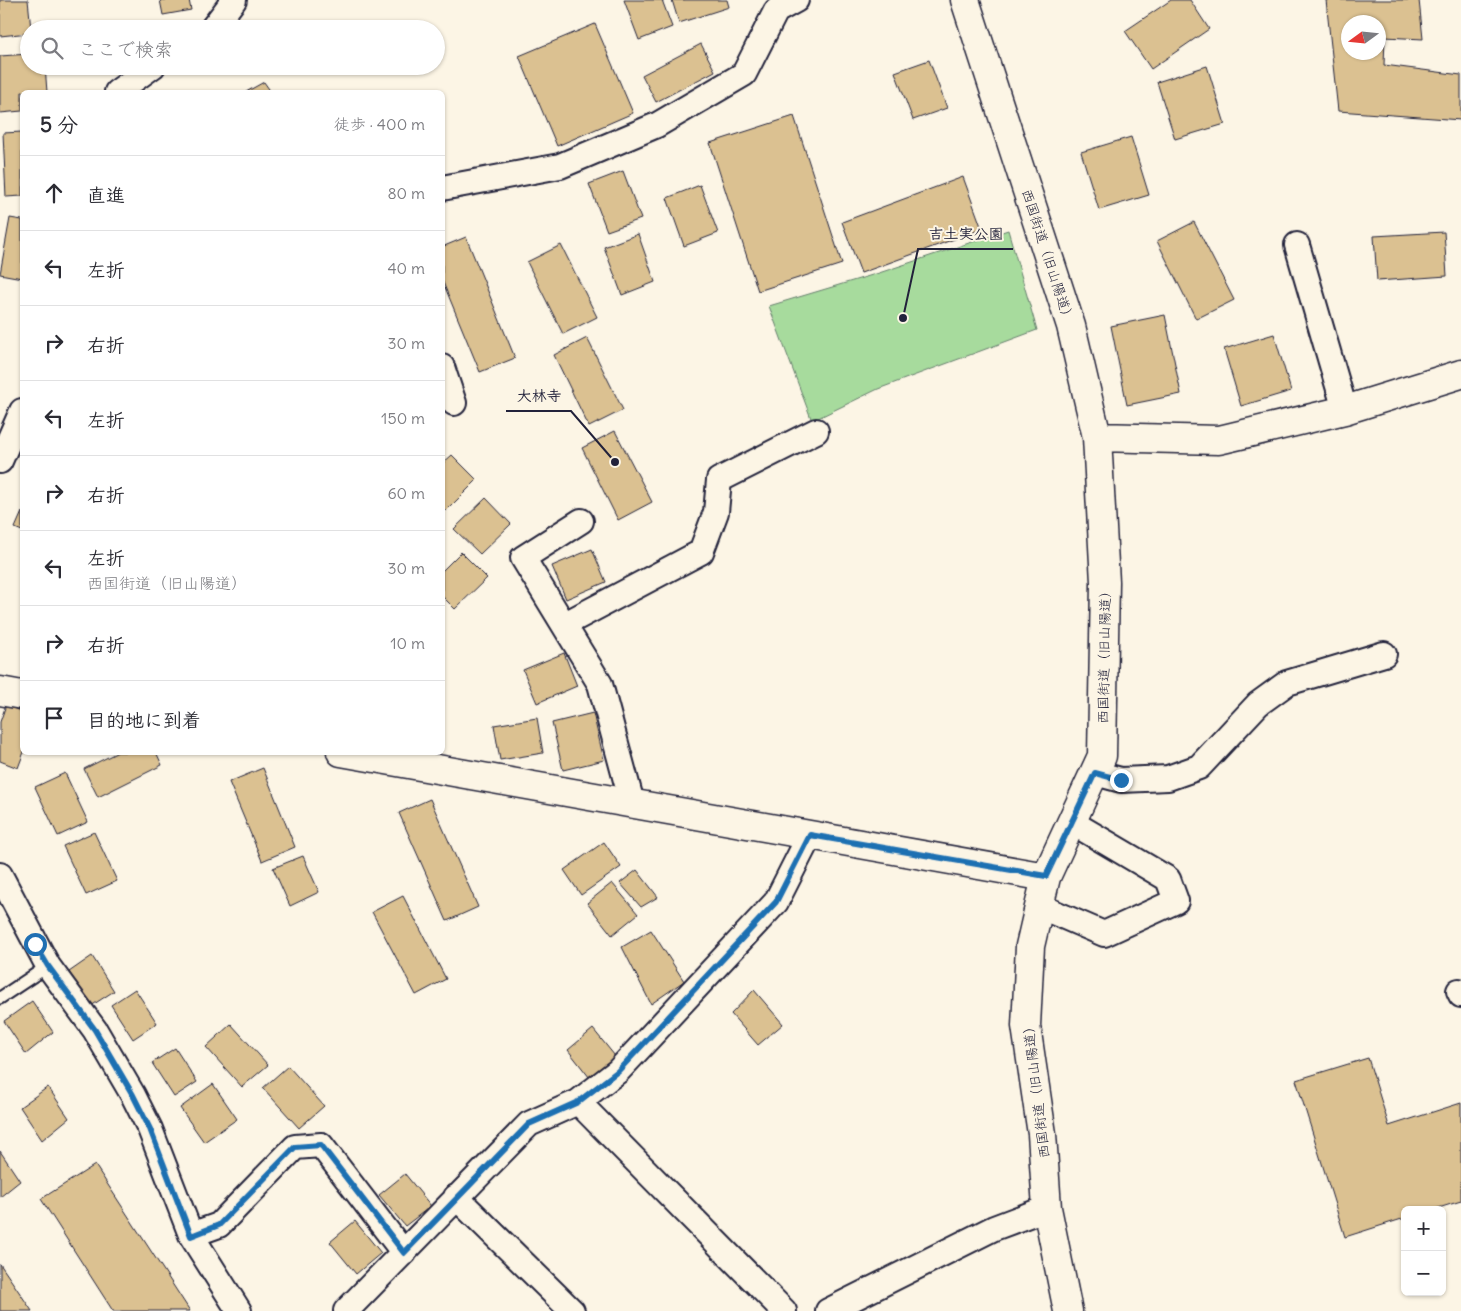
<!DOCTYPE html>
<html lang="ja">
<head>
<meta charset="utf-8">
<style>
	:root { --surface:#fff; --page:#f2f2f3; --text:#2b2b33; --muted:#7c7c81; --line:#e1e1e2 }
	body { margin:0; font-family:Delius,"Klee One",sans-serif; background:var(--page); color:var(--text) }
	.controls { position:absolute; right:15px; bottom:15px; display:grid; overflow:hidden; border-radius:8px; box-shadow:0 1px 4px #0004 }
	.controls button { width:45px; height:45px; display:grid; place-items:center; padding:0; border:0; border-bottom:1px solid var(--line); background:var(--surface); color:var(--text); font:25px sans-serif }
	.compass { position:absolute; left:1341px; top:15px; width:45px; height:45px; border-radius:50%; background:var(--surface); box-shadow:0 1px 4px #0004; rotate:255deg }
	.stop { position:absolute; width:15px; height:15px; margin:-11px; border:4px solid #1f6fb2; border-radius:50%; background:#fff }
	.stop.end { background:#1f6fb2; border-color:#fff; box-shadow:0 1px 5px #0008 }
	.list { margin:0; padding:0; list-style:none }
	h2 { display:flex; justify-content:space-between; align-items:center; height:65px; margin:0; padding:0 20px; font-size:21px }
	h2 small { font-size:16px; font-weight:400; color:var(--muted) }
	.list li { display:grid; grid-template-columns:32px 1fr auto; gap:15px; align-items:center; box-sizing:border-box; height:75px; padding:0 20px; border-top:1px solid var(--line) }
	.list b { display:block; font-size:19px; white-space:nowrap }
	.list p { margin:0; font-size:16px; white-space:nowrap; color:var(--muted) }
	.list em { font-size:16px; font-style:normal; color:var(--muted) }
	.icon { flex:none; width:28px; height:28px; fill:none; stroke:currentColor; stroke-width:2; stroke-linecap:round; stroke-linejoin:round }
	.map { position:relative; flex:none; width:1461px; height:1311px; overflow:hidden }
	.search { position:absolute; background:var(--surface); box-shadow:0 1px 4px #0004; left:20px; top:20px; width:425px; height:55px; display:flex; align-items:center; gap:12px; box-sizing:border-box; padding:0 18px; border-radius:28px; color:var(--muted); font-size:19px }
	.panel { position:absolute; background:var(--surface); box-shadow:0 1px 4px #0004; left:20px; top:90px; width:425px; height:665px; border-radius:8px }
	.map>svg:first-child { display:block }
	.green { fill:#a7db9d; stroke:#647e6c }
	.building { fill:#dbc191; stroke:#22223b; fill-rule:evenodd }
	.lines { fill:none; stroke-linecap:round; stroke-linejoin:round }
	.service-casing { stroke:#22223b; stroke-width:15 }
	.minor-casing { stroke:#22223b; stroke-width:28 }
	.tertiary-casing { stroke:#22223b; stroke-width:31 }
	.service { stroke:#fcf5e5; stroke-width:11 }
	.minor { stroke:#fcf5e5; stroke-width:24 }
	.tertiary { stroke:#fcf5e5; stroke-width:28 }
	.route { stroke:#1f6fb2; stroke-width:6 }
	.labels { text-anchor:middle; stroke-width:4; stroke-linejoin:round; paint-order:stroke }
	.street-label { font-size:14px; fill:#22223b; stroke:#fcf5e5 }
	.leader { fill:none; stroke:#22223b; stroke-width:2 }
	.callout-dot { fill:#22223b; stroke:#fcf5e5; stroke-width:2 }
	.callout-label { font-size:15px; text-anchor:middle; font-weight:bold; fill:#22223b; stroke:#fcf5e5; stroke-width:4; stroke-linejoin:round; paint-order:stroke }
</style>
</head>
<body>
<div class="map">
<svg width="1461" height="1311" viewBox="0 0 1461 1311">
	<rect width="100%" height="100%" fill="#fcf5e5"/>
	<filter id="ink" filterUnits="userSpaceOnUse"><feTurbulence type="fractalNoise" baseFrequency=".02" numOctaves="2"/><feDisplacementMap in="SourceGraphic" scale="10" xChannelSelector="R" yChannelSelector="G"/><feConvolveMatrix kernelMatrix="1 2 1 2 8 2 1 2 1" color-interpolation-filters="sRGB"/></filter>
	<g filter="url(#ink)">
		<!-- green -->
		<path class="green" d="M1008,230L1037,330L878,389L812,421L769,306L879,273Z"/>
		<!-- building -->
		<path class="building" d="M0,0H28L31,29H29V33L0,36Z
			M160,0H189L191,10L163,15Z
			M624,0H662L672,27L639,40Z
			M672,0H727L729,7L679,23Z
			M1171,0H1190L1209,29L1151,69L1125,31Z
			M1326,0H1419L1423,39L1385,37L1384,65L1461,75V120L1338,111ZM1348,22H1378V52H1348Z
			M118,23L119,29H91L90,28Z
			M595,24L633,113L557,146L519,56Z
			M701,44L715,71L656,102L642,75Z
			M29,54V66H45L47,92H22V111L0,113V56Z
			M929,60L947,108L913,120L895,72Z
			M1207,66L1225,124L1175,139L1157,82Z
			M264,82L271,92H246Z
			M794,116L842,264L758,291L710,143Z
			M22,132V196L6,197L3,133Z
			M1131,137L1149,195L1099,210L1081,152Z
			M623,171L641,219L607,231L589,184Z
			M963,177L982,229L861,273L842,222Z
			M700,185L718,233L684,246L667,198Z
			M10,218L22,220V278L0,274Z
			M1194,222L1234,300L1196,319L1157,241Z
			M1444,232L1447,276L1377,281L1374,236Z
			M638,234L655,282L622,295L604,247Z
			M466,237L515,358L480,372L442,280V247Z
			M561,245L597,317L563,334L527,262Z
			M1165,315L1181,394L1127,405L1111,326Z
			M1274,334L1291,391L1241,406L1224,349Z
			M587,338L623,410L589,427L554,355Z
			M615,431L652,502L618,520L582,448Z
			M452,455L477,480L446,511L442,507V464Z
			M486,498L511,524L480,554L454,529Z
			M22,512V531L15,528Z
			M592,549L606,582L566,599L552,566Z
			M461,552L487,578L455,609L442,596V571Z
			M564,653L577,686L537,703L523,670Z
			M6,705L22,712L24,752L18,768L0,761V722Z
			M593,713L604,760L563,770L552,723Z
			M537,718L543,753L500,760L494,725Z
			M118,752H156L162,765L98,797L84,769Z
			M263,768L295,847L262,861L229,782Z
			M65,773L88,822L58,836L35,787Z
			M430,799L478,907L447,921L399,813Z
			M94,832L117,881L86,895L63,846Z
			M604,842L621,867L581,895L564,870Z
			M303,856L319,892L290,906L273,868Z
			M637,870L658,897L641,907L620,883Z
			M612,883L638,914L612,935L587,903Z
			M403,896L446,979L416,995L372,912Z
			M651,930L684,981L651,1004L622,947Z
			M92,956L114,991L91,1006L69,972Z
			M135,989L157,1023L133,1039L111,1005Z
			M754,990L783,1024L758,1045L731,1014Z
			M32,1001L53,1032L26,1054L4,1021Z
			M231,1024L268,1065L242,1087L206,1047Z
			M593,1029L619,1061L593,1082L568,1050Z
			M175,1048L197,1082L174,1097L152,1063Z
			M1368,1058L1389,1126L1461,1103V1201L1432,1210H1405V1218L1345,1237L1296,1080Z
			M288,1066L324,1106L299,1128L263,1088Z
			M213,1084L237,1119L204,1142L180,1108Z
			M48,1087L69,1118L42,1140L20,1107Z
			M0,1151L20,1181L0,1197Z
			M95,1165L190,1311H113L41,1199Z
			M405,1174L431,1206L405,1226L379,1195Z
			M355,1221L381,1253L356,1274L330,1242Z
			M0,1264L32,1311H0Z"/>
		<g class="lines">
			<!-- service casing -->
			<g class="service-casing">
				<path id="service" d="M0,998L48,966"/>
			</g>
			<!-- minor casing -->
			<g class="minor-casing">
				<path id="minor" d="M212,29L234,0
					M117,92L153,66
					M442,188L560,166L657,125L744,74L776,11L796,0
					M1297,245L1345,410
					M442,367L454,403
					M0,461L22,411
					M581,521L523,558L600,684L632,803
					M565,624L701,552L716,512L719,480L816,431
					M1095,773L1121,780L1168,778L1199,767L1258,704L1287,683L1384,654
					M0,875L48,966L95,1030L133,1095L150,1129L191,1235L239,1311
					M1039,906L1104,934L1176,901L1168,879L1073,823
					M1459,991L1461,995
					M578,1102L784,1311
					M456,1197L572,1311
					M191,1235L219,1225L295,1147L321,1145L404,1253
					M346,1311L529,1124L578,1102L618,1071L776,902L810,835
					M828,1311L994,1228L1047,1208"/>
			</g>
			<!-- tertiary casing -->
			<g class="tertiary-casing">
				<path id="tertiary" d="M965,0L1071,326L1097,437L1105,582L1102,756L1046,877L1030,946L1026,1026L1042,1134L1047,1208L1068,1311
					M1097,437L1219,440L1345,410L1461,374
					M0,691L22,695
					M341,752L1046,877"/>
			</g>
			<!-- service -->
			<use href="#service" class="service"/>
			<!-- minor -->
			<use href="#minor" class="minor"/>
			<!-- tertiary -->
			<use href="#tertiary" class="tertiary"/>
		</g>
	</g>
	<g class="lines" filter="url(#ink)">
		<!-- route -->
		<path class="route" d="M35,944L48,966L95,1030L133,1095L150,1129L191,1236L219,1225L295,1147L321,1145L404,1253L529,1124L578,1102L618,1071L776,902L810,835L1046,876L1095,773L1121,780"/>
	</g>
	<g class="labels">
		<!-- street labels -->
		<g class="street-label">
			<text transform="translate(1048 256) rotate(72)" y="5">西国街道（旧山陽道）</text>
			<text transform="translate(1104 654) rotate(-89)" y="5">西国街道（旧山陽道）</text>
			<text transform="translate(1036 1089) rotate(-97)" y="5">西国街道（旧山陽道）</text>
		</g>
	</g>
	<!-- callouts -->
	<path class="leader" d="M903 318L918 249H1013M615 462L571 411H506"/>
	<g class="callout-dot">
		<circle cx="903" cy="318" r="5"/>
		<circle cx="615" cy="462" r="5"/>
	</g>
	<g class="callout-label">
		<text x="966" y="239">吉土実公園</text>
		<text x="539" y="401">大林寺</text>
	</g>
</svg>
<div class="controls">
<button>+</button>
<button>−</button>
</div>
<svg class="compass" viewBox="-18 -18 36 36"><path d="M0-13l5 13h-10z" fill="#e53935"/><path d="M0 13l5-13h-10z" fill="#7c7c81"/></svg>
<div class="stop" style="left:35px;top:944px"></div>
<div class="stop end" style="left:1121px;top:780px"></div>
<div class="search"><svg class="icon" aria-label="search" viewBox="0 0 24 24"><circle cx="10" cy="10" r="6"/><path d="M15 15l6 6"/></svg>ここで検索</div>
<section class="panel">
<h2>5 分<small>徒歩 · 400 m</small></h2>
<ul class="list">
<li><svg class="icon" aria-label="ahead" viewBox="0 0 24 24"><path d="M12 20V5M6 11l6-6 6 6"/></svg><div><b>直進</b></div><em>80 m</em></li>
<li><svg class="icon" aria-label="left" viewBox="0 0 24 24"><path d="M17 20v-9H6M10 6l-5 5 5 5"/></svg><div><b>左折</b></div><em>40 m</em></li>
<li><svg class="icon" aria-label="right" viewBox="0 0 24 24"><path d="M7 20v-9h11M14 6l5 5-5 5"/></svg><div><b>右折</b></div><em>30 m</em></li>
<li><svg class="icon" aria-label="left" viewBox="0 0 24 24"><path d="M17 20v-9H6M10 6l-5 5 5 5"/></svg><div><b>左折</b></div><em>150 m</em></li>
<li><svg class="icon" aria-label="right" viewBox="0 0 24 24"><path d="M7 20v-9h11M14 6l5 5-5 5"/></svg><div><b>右折</b></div><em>60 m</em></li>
<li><svg class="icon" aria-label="left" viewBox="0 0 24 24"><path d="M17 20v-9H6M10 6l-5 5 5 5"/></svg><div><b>左折</b><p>西国街道（旧山陽道）</p></div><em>30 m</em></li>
<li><svg class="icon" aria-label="right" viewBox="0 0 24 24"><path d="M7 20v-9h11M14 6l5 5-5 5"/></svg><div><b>右折</b></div><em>10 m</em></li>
<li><svg class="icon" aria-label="arrive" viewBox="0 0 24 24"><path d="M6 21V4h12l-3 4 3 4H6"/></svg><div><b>目的地に到着</b></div></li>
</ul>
</section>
</div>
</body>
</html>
